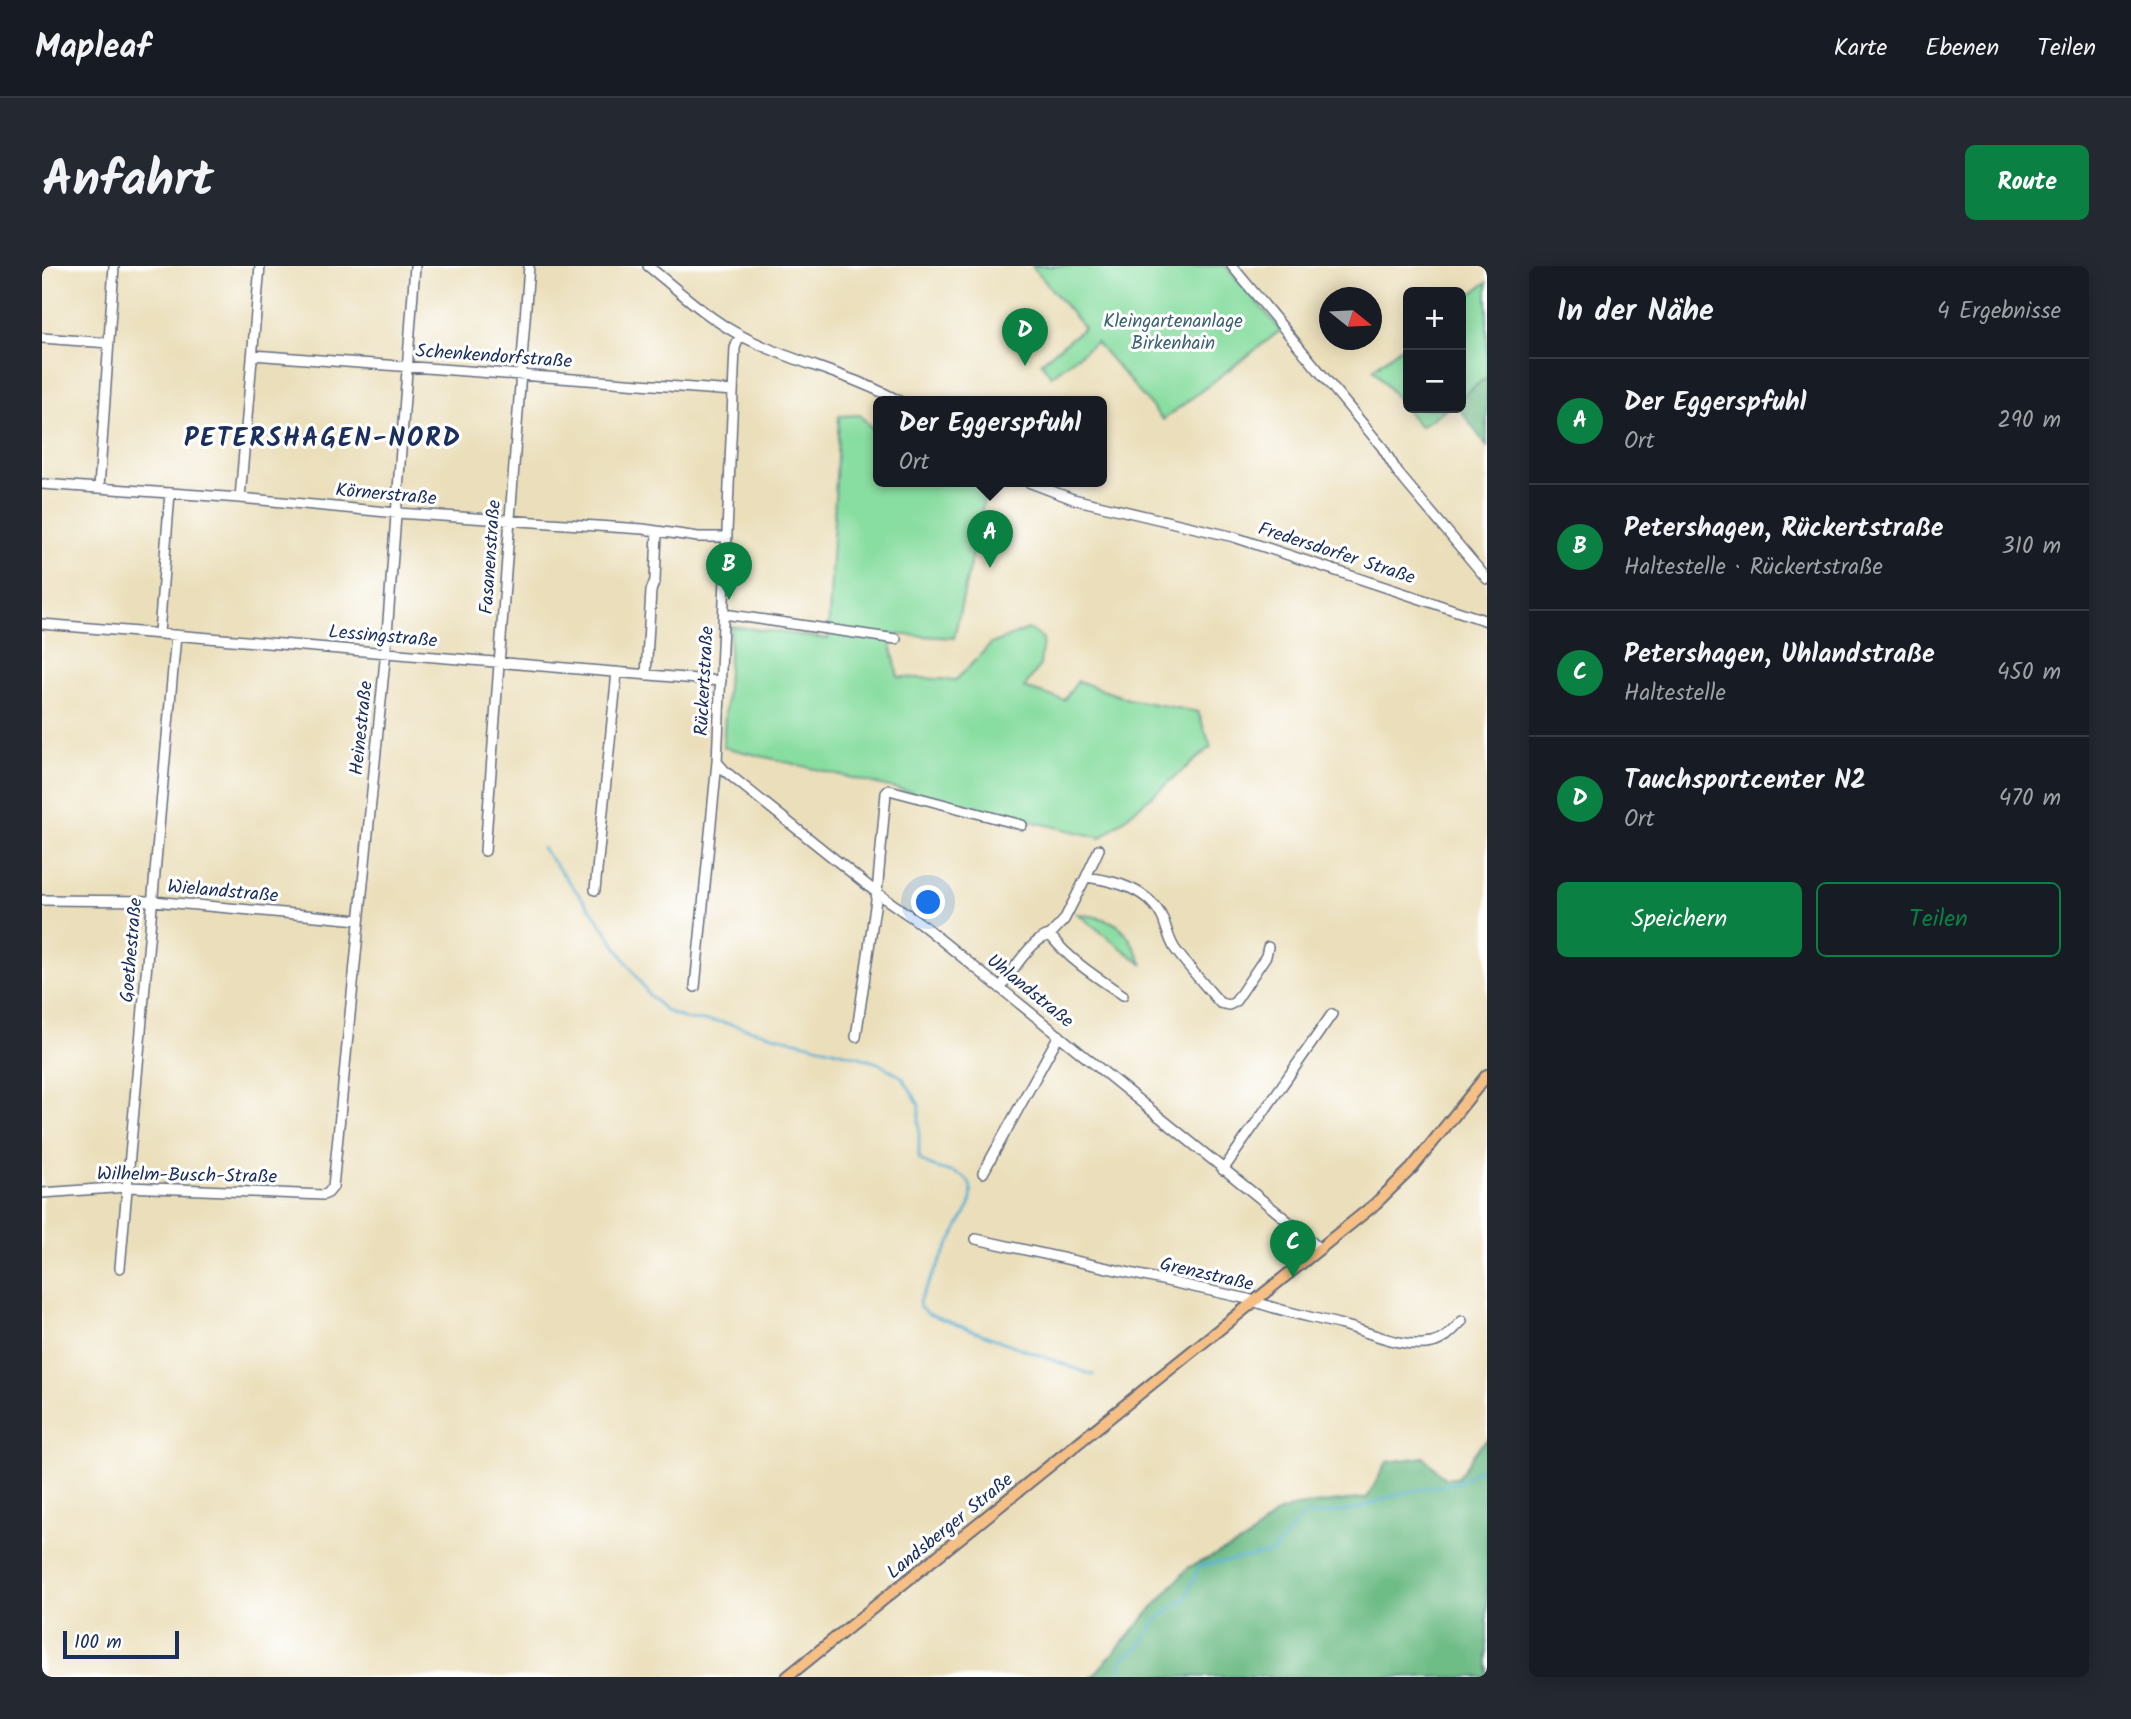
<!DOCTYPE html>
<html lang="de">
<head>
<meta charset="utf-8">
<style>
	:root { --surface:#171b24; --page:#242831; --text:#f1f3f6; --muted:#9ea1a6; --line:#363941; --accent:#0b8043 }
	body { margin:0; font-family:Kalam,sans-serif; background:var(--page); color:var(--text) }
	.controls { position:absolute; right:21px; top:21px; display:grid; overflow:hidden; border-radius:10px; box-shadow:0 4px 18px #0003 }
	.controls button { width:63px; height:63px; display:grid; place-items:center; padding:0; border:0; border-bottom:2px solid var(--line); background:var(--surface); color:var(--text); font:35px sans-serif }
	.compass { position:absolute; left:1277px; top:21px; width:63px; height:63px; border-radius:50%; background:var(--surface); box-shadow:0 4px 18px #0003; rotate:108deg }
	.scale { position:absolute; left:21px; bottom:18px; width:116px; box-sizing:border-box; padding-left:7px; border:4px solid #1b2f5e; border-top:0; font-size:19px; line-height:24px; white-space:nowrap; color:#1b2f5e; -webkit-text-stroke:5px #fff; paint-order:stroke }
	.you { position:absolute; left:887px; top:637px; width:24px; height:24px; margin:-18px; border:5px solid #fff; border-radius:50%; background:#1a73e8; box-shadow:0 0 0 10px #1a73e833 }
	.badge { display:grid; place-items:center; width:46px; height:46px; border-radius:50%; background:var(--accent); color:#fff; font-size:23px; font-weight:700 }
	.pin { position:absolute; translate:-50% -58px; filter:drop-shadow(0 2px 4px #0008) }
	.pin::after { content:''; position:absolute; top:37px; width:24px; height:21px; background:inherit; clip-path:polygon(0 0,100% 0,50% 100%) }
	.popup { position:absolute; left:831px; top:130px; width:234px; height:91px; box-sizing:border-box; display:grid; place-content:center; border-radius:10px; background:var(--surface); filter:drop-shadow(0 2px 5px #0005); font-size:23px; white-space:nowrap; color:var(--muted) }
	.popup b { font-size:26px; color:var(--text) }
	.popup::after { content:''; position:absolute; left:50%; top:100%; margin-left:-14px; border:14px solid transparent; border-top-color:var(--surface) }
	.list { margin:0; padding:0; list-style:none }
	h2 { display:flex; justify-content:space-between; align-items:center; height:91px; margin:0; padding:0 28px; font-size:30px }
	h2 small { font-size:23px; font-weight:400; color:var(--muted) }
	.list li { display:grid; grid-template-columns:46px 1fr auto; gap:21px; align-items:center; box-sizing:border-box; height:126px; padding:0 28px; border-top:2px solid var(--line) }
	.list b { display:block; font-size:26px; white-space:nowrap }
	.list p { margin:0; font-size:23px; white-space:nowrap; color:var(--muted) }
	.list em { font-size:23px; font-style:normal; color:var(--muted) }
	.actions { display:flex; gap:14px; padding:21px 28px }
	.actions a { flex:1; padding:16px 0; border:2px solid var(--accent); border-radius:10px; text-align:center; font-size:24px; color:var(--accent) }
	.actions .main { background:var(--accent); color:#fff }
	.map { position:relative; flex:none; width:1445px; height:1411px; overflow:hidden; border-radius:10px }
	header { display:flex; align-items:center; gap:42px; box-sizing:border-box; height:98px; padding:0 35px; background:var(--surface); border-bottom:2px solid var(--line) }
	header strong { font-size:33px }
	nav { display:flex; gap:38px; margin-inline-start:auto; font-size:24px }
	.intro { display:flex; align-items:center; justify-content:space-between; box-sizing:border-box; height:168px; padding:0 42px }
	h1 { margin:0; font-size:49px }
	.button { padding:18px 32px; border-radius:10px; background:var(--accent); color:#fff; font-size:24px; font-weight:700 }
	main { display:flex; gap:42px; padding:0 42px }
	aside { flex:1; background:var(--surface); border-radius:10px; box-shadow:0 4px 18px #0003 }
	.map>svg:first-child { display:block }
	.green { fill:#88dda0; stroke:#52867f; stroke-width:2 }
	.forest { fill:#6ebc86; stroke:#447672; stroke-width:2 }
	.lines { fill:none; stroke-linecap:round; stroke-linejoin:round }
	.stream { stroke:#55aed2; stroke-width:2.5 }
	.minor-casing { stroke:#646d7f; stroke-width:12 }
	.major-casing { stroke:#646d7f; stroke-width:14 }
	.minor { stroke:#fff; stroke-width:9 }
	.major { stroke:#f5bf86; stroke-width:10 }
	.labels { text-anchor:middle; stroke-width:6; stroke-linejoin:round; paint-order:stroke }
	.park-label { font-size:19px; fill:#3c6372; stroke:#fff }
	.street-label { font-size:19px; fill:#1b2f5e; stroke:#fff }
	.district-label { font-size:26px; font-weight:bold; letter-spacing:2px; fill:#1b2f5e; stroke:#fff }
</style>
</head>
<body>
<header>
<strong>Mapleaf</strong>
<nav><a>Karte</a><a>Ebenen</a><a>Teilen</a></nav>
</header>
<div class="intro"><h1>Anfahrt</h1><a class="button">Route</a></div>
<main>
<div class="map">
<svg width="1445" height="1411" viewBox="0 0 1445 1411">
	<rect width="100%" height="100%" fill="#fff"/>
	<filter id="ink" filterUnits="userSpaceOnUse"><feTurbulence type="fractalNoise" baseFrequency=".0143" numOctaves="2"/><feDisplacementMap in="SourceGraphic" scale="14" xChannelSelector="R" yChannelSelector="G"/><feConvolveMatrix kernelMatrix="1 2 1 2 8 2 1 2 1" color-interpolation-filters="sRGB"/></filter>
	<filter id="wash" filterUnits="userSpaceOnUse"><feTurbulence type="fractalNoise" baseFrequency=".00686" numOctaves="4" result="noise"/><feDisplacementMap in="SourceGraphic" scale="28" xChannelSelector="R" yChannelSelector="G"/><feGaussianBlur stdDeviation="1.57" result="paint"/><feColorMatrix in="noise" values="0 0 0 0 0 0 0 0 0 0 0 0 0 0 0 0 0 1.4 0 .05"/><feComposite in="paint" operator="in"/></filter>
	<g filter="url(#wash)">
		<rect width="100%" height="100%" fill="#ebdfbb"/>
		<!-- green -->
		<path class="green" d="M990,0H1184L1239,64L1121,154L1054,76L1009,110L999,96L1042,62Z
			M1445,16V111L1419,131V36Z
			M1366,76V142H1405L1378,161L1331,103Z
			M818,149L836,170V216H927L945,220L912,372L847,368L856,411L914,414L949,378L986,363L1001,372L998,399L982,422L1022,434L1036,415L1086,433L1156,446L1169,481L1059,572L681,481L689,360L786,373L797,150Z
			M1036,648C1079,654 1083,660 1101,699Z"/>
		<!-- forest -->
		<path class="forest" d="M1445,111V181L1417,142H1419V131Z
			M1445,1174V1411H1050L1147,1301L1205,1274L1233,1248L1254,1240L1325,1232L1345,1196L1382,1191L1402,1212H1415C1426,1201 1432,1182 1445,1174Z"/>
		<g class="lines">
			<!-- stream -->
			<path class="stream" d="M500,582L551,646L607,729L624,745L646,754L679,756L811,789L836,797L860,811L877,838V892C895,912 938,896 928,939L877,1035L878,1042L886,1048L1051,1109
				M1080,1411V1393L1098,1380L1117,1352L1144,1332L1157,1300L1230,1287L1261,1250L1313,1244L1355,1228L1418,1216L1445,1197"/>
		</g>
	</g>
	<g filter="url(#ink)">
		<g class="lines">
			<!-- minor casing -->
			<g class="minor-casing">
				<path id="minor" d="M606,0C635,23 663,50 696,68C748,96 807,107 859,136
					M1190,0L1340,181L1356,207L1445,313
					M0,72L67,77
					M211,89L691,125
					M986,216L1031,233L1192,271L1445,355
					M0,218L198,232L355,247L601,263L656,271H685
					M57,222L72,0
					M198,232L218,0
					M682,348L854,373
					M0,358L679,415
					M117,367L128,227
					M604,409L609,325L613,314L615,266
					M675,496L684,506L835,627L878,657L1262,968L1277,983
					M443,585L487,0
					M1044,611L1057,583
					M553,624L575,406
					M0,634L111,635L317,654
					M1008,669C1027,694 1056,712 1081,729
					M653,721L675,496L693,82L698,69
					M958,722C969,707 990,672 1008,669L1022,654L1044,611C1074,615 1107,623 1121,653C1125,663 1127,674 1133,683C1147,702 1163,719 1178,737L1187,739L1193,736L1224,690L1226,681
					M814,771L835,627L844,527L847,524L980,559
					M1181,904L1290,748
					M941,907L1017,769
					M0,927L85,921L281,929L286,927L291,921L343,394L373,0
					M934,973L1206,1033C1238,1046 1267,1050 1300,1059C1328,1066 1361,1083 1390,1077C1403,1074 1411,1064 1420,1055
					M78,1002L134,369"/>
			</g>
			<!-- major casing -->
			<g class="major-casing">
				<path id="major" d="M745,1411L1332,939L1370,902L1445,809"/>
			</g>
			<!-- minor -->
			<use href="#minor" class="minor"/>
			<!-- major -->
			<use href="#major" class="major"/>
		</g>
	</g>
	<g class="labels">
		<!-- park labels -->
		<g class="park-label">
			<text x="1131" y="61">Kleingartenanlage<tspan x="1131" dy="22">Birkenhain</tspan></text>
		</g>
		<!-- street labels -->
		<g class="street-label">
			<text transform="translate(452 89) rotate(4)" y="7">Schenkendorfstraße</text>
			<text transform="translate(344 227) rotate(5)" y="7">Körnerstraße</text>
			<text transform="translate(1295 286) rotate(18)" y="7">Fredersdorfer Straße</text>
			<text transform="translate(447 291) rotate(-86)" y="7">Fasanenstraße</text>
			<text transform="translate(341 369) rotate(5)" y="7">Lessingstraße</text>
			<text transform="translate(661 415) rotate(-87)" y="7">Rückertstraße</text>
			<text transform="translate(318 462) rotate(-84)" y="7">Heinestraße</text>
			<text transform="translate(181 624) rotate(5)" y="7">Wielandstraße</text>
			<text transform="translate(88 684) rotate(-85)" y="7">Goethestraße</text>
			<text transform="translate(989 724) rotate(39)" y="7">Uhlandstraße</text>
			<text transform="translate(145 908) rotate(1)" y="7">Wilhelm-Busch-Straße</text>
			<text transform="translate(1165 1007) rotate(13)" y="7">Grenzstraße</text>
			<text transform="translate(907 1259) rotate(-39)" y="7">Landsberger Straße</text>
		</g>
		<!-- district labels -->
		<g class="district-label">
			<text x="281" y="180">PETERSHAGEN-NORD</text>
		</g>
	</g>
</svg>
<div class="controls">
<button>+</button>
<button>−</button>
</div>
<svg class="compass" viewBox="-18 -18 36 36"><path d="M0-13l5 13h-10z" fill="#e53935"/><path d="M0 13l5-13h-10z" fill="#9ea1a6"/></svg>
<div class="scale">100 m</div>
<div class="you"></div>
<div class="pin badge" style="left:948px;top:302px">A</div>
<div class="popup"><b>Der Eggerspfuhl</b>Ort</div>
<div class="pin badge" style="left:687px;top:334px">B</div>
<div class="pin badge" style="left:1251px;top:1012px">C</div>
<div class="pin badge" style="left:983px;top:100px">D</div>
</div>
<aside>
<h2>In der Nähe<small>4 Ergebnisse</small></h2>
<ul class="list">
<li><span class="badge">A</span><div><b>Der Eggerspfuhl</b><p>Ort</p></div><em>290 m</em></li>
<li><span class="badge">B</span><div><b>Petershagen, Rückertstraße</b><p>Haltestelle · Rückertstraße</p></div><em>310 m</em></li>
<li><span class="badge">C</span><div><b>Petershagen, Uhlandstraße</b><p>Haltestelle</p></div><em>450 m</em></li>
<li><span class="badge">D</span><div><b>Tauchsportcenter N2</b><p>Ort</p></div><em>470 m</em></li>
</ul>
<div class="actions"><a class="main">Speichern</a><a>Teilen</a></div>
</aside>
</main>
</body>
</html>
